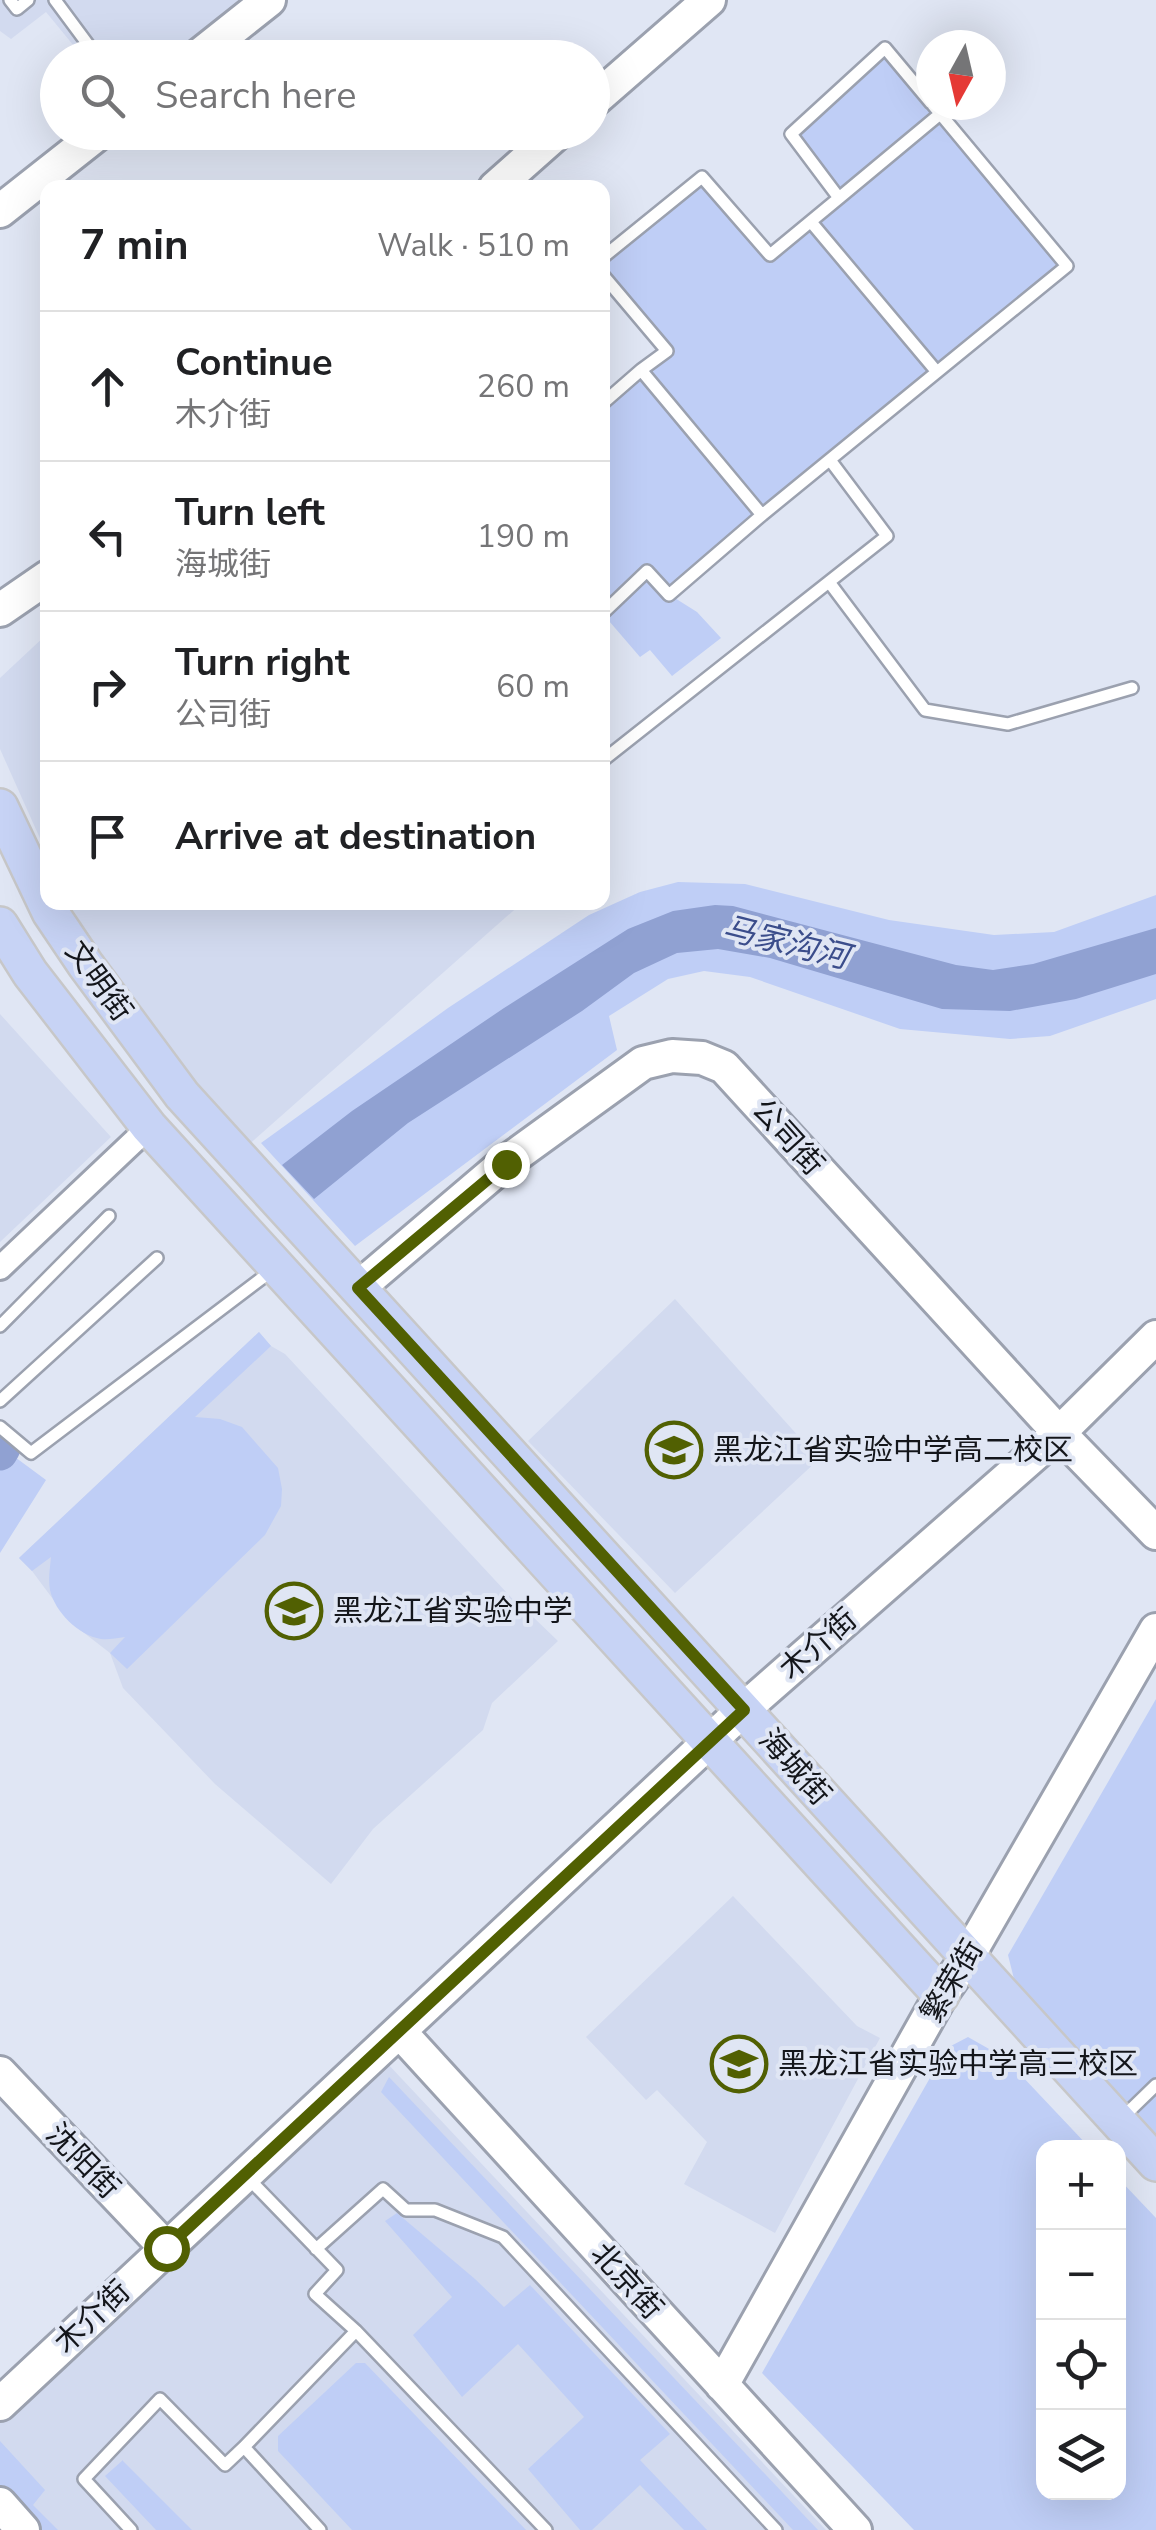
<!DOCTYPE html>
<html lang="en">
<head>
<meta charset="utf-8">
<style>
	:root { --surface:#fff; --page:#f2f2f2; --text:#202124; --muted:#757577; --line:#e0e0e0 }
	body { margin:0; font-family:"Nunito Sans","Noto Sans SC",sans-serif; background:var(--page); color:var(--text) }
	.controls { position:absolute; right:30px; bottom:30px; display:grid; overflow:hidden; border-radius:20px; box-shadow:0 10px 40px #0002 }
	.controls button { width:90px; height:90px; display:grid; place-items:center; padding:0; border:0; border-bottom:2px solid var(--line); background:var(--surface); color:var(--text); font:50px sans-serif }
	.compass { position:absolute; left:916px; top:30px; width:90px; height:90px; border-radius:50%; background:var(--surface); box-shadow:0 10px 40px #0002; rotate:188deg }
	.stop { position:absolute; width:30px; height:30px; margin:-22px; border:8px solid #516002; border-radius:50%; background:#fff }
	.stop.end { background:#516002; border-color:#fff; box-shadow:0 2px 10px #0008 }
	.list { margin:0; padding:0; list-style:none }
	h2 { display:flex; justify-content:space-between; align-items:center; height:130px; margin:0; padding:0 40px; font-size:42px }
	h2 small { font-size:32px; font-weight:400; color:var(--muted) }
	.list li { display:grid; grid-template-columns:65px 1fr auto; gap:30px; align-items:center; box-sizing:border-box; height:150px; padding:0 40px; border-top:2px solid var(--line) }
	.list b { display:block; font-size:38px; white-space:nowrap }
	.list p { margin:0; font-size:32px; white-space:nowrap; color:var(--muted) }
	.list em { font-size:32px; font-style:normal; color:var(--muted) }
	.icon { flex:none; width:55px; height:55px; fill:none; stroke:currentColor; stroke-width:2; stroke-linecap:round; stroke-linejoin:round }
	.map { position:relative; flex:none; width:1156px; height:2530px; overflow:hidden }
	.search { position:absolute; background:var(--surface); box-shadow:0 10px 40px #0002; left:40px; top:40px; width:570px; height:110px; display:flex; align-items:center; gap:25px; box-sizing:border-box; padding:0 35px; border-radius:55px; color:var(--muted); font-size:38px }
	.panel { position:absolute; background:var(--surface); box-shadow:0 10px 40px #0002; left:40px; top:180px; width:570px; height:730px; border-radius:20px }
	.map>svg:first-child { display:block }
	.built { fill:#d2daef }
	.green { fill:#bfcef6 }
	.water { fill:#90a1d2 }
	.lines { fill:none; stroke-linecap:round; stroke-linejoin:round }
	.river { stroke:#90a1d2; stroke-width:35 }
	.lane-casing { stroke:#9ba1af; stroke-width:16 }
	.street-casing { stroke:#9ba1af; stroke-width:28 }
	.secondary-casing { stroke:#9ba1af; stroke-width:38 }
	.primary-casing { stroke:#c7c7c8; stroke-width:40 }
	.lane { stroke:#fff; stroke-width:11 }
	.street { stroke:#fff; stroke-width:22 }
	.secondary { stroke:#fff; stroke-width:32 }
	.primary { stroke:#c7d3f5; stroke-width:35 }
	.route { stroke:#516002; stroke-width:12 }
	.labels { text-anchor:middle; stroke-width:8; stroke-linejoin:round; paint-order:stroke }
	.street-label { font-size:30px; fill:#14161b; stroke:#e0e6f4 }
	.poi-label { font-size:30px; fill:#14161b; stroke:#e0e6f4; text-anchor:start }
	.water-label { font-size:32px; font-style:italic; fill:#3b4d8b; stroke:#e0e6f4 }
</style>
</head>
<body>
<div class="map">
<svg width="1156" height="2530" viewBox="0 0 1156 2530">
	<rect width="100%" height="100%" fill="#e0e6f4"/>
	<!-- built -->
	<path class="built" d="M0,0H269L196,57H83L46,12L11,39L0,31Z
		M47,634V854L0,749V678Z
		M76,902L522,903L246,1147L138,1014L71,907Z
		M0,1014L111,1137L0,1242Z
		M675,1299L819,1459L675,1593L528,1441Z
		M259,1332L271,1346L285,1354L520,1607L531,1615L558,1641L492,1703L483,1730L373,1829L331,1884L215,1784L123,1688L110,1653L70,1622L32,1571L19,1558Z
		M733,1896L857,2026L880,2038L775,2233L684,2184L707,2142L657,2090L646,2100L586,2037Z
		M386,2062L826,2530H40L0,2488V2419Z"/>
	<!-- green -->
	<path class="green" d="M885,48L1067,266L670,595L697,612L721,638L672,676L650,650L640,657L603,614L602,404L666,351L603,274V258L702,177L770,254L839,198L791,134Z
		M678,882L745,884L889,920L994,935L1054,932L1156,895V999L1050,1036L1010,1039L900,1029L750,977L704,971L668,979L609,1016L617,1050L355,1246L261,1143L448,1008L589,915L640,892Z
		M259,1332L271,1346L195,1417L220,1419L242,1427L278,1468L282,1489L281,1506L265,1535L127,1669L110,1653L125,1637C116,1638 109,1640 101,1639C78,1635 55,1612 50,1590C48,1579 50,1568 51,1557L32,1571L19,1558Z
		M0,1446L46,1480L0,1553Z
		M1156,1699V2150L1019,1999L1008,1955Z
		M968,2037L1005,2058L1089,2147L1044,2148V2492H1118L1119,2179L1156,2218V2530H914L762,2373L947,2048Z
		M389,2077L818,2530H793L381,2092Z
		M397,2213L475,2279L504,2307L530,2285L670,2434L640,2460L707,2530H684L640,2485L592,2530H580L528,2469L584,2417L518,2344L462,2397L413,2335L452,2297L385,2221Z
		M356,2363H365L526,2530H352L278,2451V2436Z
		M0,2441L45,2490L33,2505L58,2530H42L0,2486Z
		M123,2460V2461L192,2530H156L105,2476Z"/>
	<!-- water -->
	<path class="water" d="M715,905L733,906L956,965L993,970L1033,964L1156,928V974L1076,999L1010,1011L942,1009L770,958L718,949L677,953L634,973L582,1011L408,1123L314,1199L282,1165L352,1111L504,1008L628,929L673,911Z"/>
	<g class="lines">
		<!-- river -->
		<path class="river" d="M0,1453L3,1448"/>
		<!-- lane casing -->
		<g class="lane-casing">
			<path id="lane" d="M10,0L17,9L28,0
				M55,0L98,58
				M839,198L940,114
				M811,222L937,372L1067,266L933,105
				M602,258L702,177L770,255L839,198L791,134L885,48L931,103
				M602,274L667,351L641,370L762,515L669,595L647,571L602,614
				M602,404L641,370
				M762,515L937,372
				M829,582L925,710L1008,724L1132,688
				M602,761L887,536L830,460
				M0,1326L109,1216
				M0,1401L157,1258
				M0,1427L31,1453L274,1269
				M1122,2118L1156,2085
				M248,2178L337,2270L315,2294L356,2331
				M316,2249L383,2189L406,2210H435L503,2237L776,2530
				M131,2530L84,2479L160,2399L225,2465L244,2447
				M320,2530L244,2447L356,2331L546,2530"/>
		</g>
		<!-- street casing -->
		<g class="street-casing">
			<path id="street" d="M0,1268L149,1127"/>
		</g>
		<!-- secondary casing -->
		<g class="secondary-casing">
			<path id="secondary" d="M196,58L269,0
				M592,102L709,0
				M495,188L558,132
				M0,211L100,132
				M0,610L48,577
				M358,1288L505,1163L643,1063L672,1056L702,1058L724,1067L1059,1433L1156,1533
				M400,2032L855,2530
				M0,2073L166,2248
				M722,2385L941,1995L968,1956L1156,1630
				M0,2404L743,1710L1059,1433L1156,1337
				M0,2504L23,2530"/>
		</g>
		<!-- primary casing -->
		<g class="primary-casing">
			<path id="primary" d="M0,807L50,912L85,964L182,1095L1156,2163
				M0,925L30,973L149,1127L941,1995"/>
		</g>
		<!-- lane -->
		<use href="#lane" class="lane"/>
		<!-- street -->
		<use href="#street" class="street"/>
		<!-- secondary -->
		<use href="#secondary" class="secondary"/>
		<!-- primary -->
		<use href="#primary" class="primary"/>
	</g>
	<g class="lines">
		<!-- route -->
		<path class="route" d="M166,2248L744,1710L358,1288L506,1164"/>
	</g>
	<!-- icons -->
	<defs>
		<g id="school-ring" transform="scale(2.875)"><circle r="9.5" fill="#e0e6f4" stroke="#516002" stroke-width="1.5"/><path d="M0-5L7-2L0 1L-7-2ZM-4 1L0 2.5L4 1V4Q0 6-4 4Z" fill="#516002"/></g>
	</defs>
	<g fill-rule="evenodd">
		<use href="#school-ring" x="674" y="1450"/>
		<use href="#school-ring" x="294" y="1611"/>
		<use href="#school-ring" x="739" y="2064"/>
	</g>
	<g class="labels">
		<!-- street labels -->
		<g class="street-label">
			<text transform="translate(99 981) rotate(54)" y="10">文明街</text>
			<text transform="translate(788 1137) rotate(48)" y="10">公司街</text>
			<text transform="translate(818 1644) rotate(-41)" y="10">木介街</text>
			<text transform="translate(795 1767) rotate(48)" y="10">海城街</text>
			<text transform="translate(952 1981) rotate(-59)" y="10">繁荣街</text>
			<text transform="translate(83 2161) rotate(46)" y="10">沈阳街</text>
			<text transform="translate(627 2281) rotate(48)" y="10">北京街</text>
			<text transform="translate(92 2317) rotate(-43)" y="10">木介街</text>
		</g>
		<!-- poi labels -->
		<g class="poi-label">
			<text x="713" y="1460">黑龙江省实验中学高二校区</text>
			<text x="333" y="1621">黑龙江省实验中学</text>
			<text x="778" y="2074">黑龙江省实验中学高三校区</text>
		</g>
		<!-- water labels -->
		<g class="water-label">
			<text transform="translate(786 942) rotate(14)" y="11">马家沟河</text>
		</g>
	</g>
</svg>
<div class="controls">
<button>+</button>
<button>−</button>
<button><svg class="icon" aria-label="locate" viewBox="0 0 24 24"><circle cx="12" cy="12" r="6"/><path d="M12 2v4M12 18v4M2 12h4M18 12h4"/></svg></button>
<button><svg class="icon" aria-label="layers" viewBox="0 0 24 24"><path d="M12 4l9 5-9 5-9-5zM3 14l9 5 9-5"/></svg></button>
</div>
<svg class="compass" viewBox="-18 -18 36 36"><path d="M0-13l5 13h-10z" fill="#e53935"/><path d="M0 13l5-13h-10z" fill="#757577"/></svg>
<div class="stop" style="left:166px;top:2248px"></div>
<div class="stop end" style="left:506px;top:1164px"></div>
<div class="search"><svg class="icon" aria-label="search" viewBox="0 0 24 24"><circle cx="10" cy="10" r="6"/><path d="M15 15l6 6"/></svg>Search here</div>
<section class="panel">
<h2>7 min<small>Walk · 510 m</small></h2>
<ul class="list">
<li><svg class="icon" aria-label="ahead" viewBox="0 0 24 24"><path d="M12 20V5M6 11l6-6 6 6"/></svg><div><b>Continue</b><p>木介街</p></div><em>260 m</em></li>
<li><svg class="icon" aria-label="left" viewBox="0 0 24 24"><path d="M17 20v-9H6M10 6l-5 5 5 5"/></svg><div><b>Turn left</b><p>海城街</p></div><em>190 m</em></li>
<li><svg class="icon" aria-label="right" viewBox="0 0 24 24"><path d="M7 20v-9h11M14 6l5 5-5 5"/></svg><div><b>Turn right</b><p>公司街</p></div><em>60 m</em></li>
<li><svg class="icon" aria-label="arrive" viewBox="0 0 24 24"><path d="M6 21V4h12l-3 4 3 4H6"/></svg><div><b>Arrive at destination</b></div></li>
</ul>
</section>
</div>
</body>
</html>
